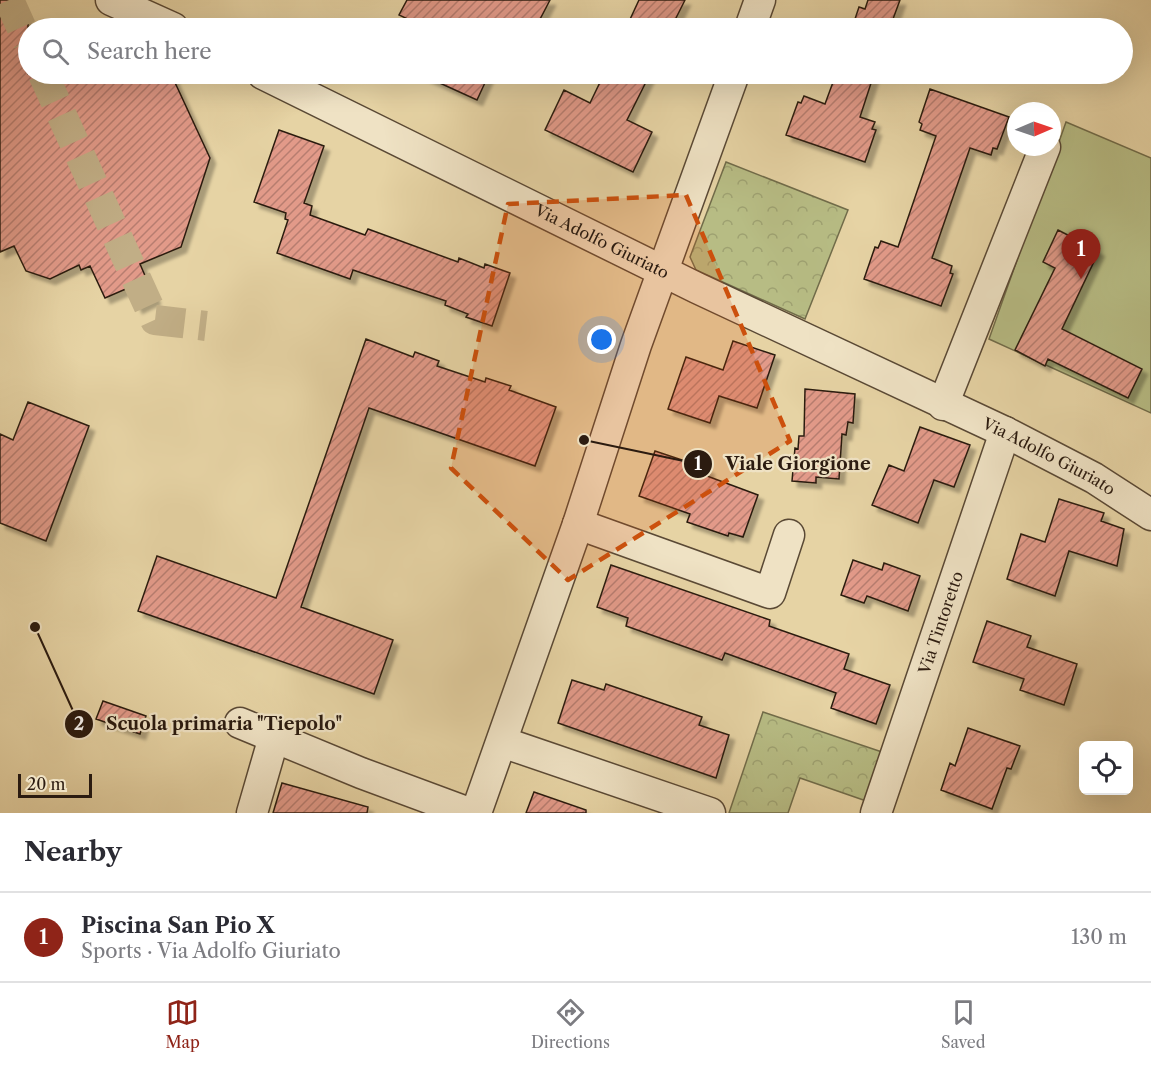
<!DOCTYPE html>
<html lang="en">
<head>
<meta charset="utf-8">
<style>
	:root { --surface:#fff; --page:#f7f7f7; --text:#2b2b33; --muted:#7c7c81; --line:#e1e1e2; --accent:#8f2418 }
	body { margin:0; font-family:"Libre Caslon Text",serif; background:var(--page); color:var(--text) }
	.controls { position:absolute; right:18px; bottom:18px; display:grid; overflow:hidden; border-radius:9px; box-shadow:0 6px 24px #0002 }
	.controls button { width:54px; height:54px; display:grid; place-items:center; padding:0; border:0; border-bottom:2px solid var(--line); background:var(--surface); color:var(--text); font:30px sans-serif }
	.compass { position:absolute; left:1007px; top:102px; width:54px; height:54px; border-radius:50%; background:var(--surface); box-shadow:0 6px 24px #0002; rotate:88deg }
	.scale { position:absolute; left:18px; bottom:15px; width:74px; box-sizing:border-box; padding-left:6px; border:3px solid #2b1b10; border-top:0; font-size:16px; line-height:21px; white-space:nowrap; color:#2b1b10; -webkit-text-stroke:4px #efe2c4; paint-order:stroke }
	.you { position:absolute; left:602px; top:340px; width:21px; height:21px; margin:-15px; border:4px solid #fff; border-radius:50%; background:#1a73e8; box-shadow:0 0 0 9px #1a73e833 }
	.badge { display:grid; place-items:center; width:39px; height:39px; border-radius:50%; background:var(--accent); color:#fff; font-size:20px; font-weight:700 }
	.pin { position:absolute; translate:-50% -50px; filter:drop-shadow(0 2px 3px #0008) }
	.pin::after { content:''; position:absolute; top:32px; width:21px; height:18px; background:inherit; clip-path:polygon(0 0,100% 0,50% 100%) }
	.list { margin:0; padding:0; list-style:none }
	h2 { display:flex; justify-content:space-between; align-items:center; height:78px; margin:0; padding:0 24px; font-size:26px }
	h2 small { font-size:20px; font-weight:400; color:var(--muted) }
	.list li { display:grid; grid-template-columns:39px 1fr auto; gap:18px; align-items:center; box-sizing:border-box; height:90px; padding:0 24px; border-top:2px solid var(--line) }
	.list b { display:block; font-size:22px; white-space:nowrap }
	.list p { margin:0; font-size:20px; white-space:nowrap; color:var(--muted) }
	.list em { font-size:20px; font-style:normal; color:var(--muted) }
	.icon { flex:none; width:33px; height:33px; fill:none; stroke:currentColor; stroke-width:2; stroke-linecap:round; stroke-linejoin:round }
	.map { position:relative; flex:none; width:1151px; height:813px; overflow:hidden }
	.search { position:absolute; background:var(--surface); box-shadow:0 6px 24px #0002; left:18px; right:18px; top:18px; height:66px; display:flex; align-items:center; gap:15px; box-sizing:border-box; padding:0 21px; border-radius:33px; color:var(--muted); font-size:22px }
	.sheet { height:168px; background:var(--surface) }
	nav { display:flex; justify-content:space-around; align-items:center; box-sizing:border-box; height:84px; border-top:2px solid var(--line); background:var(--surface); font-size:16px; color:var(--muted) }
	nav a { display:grid; justify-items:center; gap:3px }
	nav .on { color:var(--accent) }
	.map>svg:first-child { display:block }
	.forest { fill:url(#forest-crowns); stroke:#716c4a; stroke-width:1.5 }
	.pitch { fill:#b7bc84; stroke:#716c4a; stroke-width:1.5 }
	.building { fill:url(#building-hatch); stroke:#2b1b10; stroke-width:1.5; filter:url(#shadow) }
	.lines { fill:none; stroke-linecap:round; stroke-linejoin:round }
	.minor-tunnel { stroke:#c1ae86; stroke-width:30; stroke-dasharray:30 15; stroke-linecap:butt }
	.minor-casing { stroke:#5a4935; stroke-width:33 }
	.minor { stroke:#efe2c4; stroke-width:30 }
	.marked { fill:#cc500d; fill-opacity:0.2; stroke:#cc500d; stroke-width:4.5; stroke-dasharray:12 8; stroke-linejoin:round }
	.labels { text-anchor:middle; stroke-width:4.5; stroke-linejoin:round; paint-order:stroke }
	.street-label { font-size:16px; fill:#2b1b10; stroke:#efe2c4 }
	.leader { fill:none; stroke:#2b1b10; stroke-width:2 }
	.callout-dot { fill:#2b1b10; stroke:#efe2c4; stroke-width:2 }
	.mark-label { font-size:18px; text-anchor:middle; font-weight:bold; fill:#fff }
	.callout-label { font-size:18px; text-anchor:middle; font-weight:bold; fill:#2b1b10; stroke:#efe2c4; stroke-width:4.5; stroke-linejoin:round; paint-order:stroke }
</style>
</head>
<body>
<div class="map">
<svg width="1151" height="813" viewBox="0 0 1151 813">
	<defs>
		<pattern id="forest-crowns" width="20" height="18" patternUnits="userSpaceOnUse" patternTransform="scale(1.5)"><rect width="20" height="18" fill="#b7bc84"/><path d="M2 6a3 3 0 1 1 6 0M12 15a3 3 0 1 1 6 0" fill="none" stroke="#9ea171"/></pattern>
		<pattern id="building-hatch" width="6" height="6" patternUnits="userSpaceOnUse" patternTransform="scale(1.5)"><rect width="6" height="6" fill="#e29a89"/><path d="M-1 1l2-2M0 6l6-6M5 7l2-2" fill="none" stroke="#b77d6f"/></pattern>
		<filter id="shadow"><feDropShadow dx="5.5" dy="5.5" stdDeviation="1.5" flood-color="#0004"/></filter>
	</defs>
	<rect width="100%" height="100%" fill="#e6d3a4"/>
	<filter id="stains"><feTurbulence type="fractalNoise" baseFrequency=".00333" numOctaves="4"/><feColorMatrix values="0 0 0 0 .2 0 0 0 0 .09 0 0 0 0 .02 0 0 0 .5 -.17"/></filter>
	<radialGradient id="worn" r=".72"><stop offset=".6" stop-color="#630" stop-opacity="0"/><stop offset="1" stop-color="#630" stop-opacity=".3"/></radialGradient>
	<!-- forest -->
	<path class="forest" d="M726,162L848,210L805,319L696,270L690,257Z
		M763,712L888,754L872,803L800,778L788,813H729Z"/>
	<!-- pitch -->
	<path class="pitch" d="M1066,122L1151,158V413L989,339Z"/>
	<!-- building -->
	<path class="building" d="M0,0H18L28,22V74H171L210,158L181,247L140,264L155,299L137,308L128,288L105,298L90,266L81,270L79,265L50,279L26,271L14,246L0,252Z
		M407,0H550L537,25L534,23L531,28H408L412,21L399,15Z
		M639,0H685L671,28H626Z
		M868,0H900L893,19L911,26V28H852L859,7L865,9Z
		M420,74H489L477,100Z
		M604,74H650L627,120L652,132L633,172L545,130L564,90L590,103Z
		M836,74H874L860,117L875,122L872,129L876,130L865,162L786,135L798,102L801,103L804,96L825,104Z
		M930,89L1009,117L997,149L993,148L991,155L970,148L932,258L952,266L950,273L953,274L941,306L864,279L875,247L878,248L881,241L898,247L936,136L920,130L922,124L919,122Z
		M279,130L324,146L304,203L312,206L310,215L365,235L368,229L458,262L459,258L484,268L485,264L510,273L492,326L466,317L468,314L445,305L446,301L353,270L350,279L277,253L288,220L285,219L286,213L254,202Z
		M1058,230L1099,251L1062,329L1142,369L1128,398L1048,359L1045,366L1015,350L1055,268L1043,262Z
		M366,339L413,357L415,352L439,361L437,366L485,382L486,378L511,386L509,390L556,407L535,466L369,408L301,607L393,640L374,694L138,611L157,556L276,598Z
		M733,341L775,355L757,408L719,396L710,423L668,409L686,357L723,370Z
		M805,389L855,394L853,423L848,422L846,435L842,434L839,479L816,477V483L792,481L795,448L798,449L799,436H804Z
		M28,402L89,426L46,541L0,523V434L13,440Z
		M920,427L970,445L954,487L934,480L918,523L872,505L889,465L904,471Z
		M655,451L709,469L707,476L758,495L743,537L729,533L728,536L687,522L690,514L639,496Z
		M1059,499L1104,513L1101,521L1124,529L1117,566L1069,551L1055,596L1007,579L1021,534L1045,542Z
		M853,560L882,570L884,563L920,576L908,611L867,596L864,603L841,595Z
		M611,565L770,620L769,626L849,654L844,669L890,685L876,724L831,708L836,693L725,653L722,660L626,626L628,618L597,607Z
		M987,621L1031,636L1027,647L1077,664L1064,705L1020,690L1024,679L973,662Z
		M572,680L604,690L606,684L702,717L699,725L729,735L716,778L558,723Z
		M103,701L146,716L140,734L96,719Z
		M968,728L1020,746L1011,769L1007,768L992,809L941,790L950,763L955,766Z
		M282,783L368,807L367,813H273Z
		M534,792L586,810V813H526Z"/>
	<g class="lines">
		<!-- minor-tunnel -->
		<path class="minor-tunnel" d="M9,0L28,42
			M43,74L155,320L206,326"/>
		<!-- minor casing -->
		<g class="minor-casing">
			<g id="minor">
				<path d="M111,0L173,28"/>
				<path d="M750,28L760,0"/>
				<path id="s1" d="M263,74L697,288L1005,432L1094,478L1151,515"/>
				<path d="M943,405L1045,147"/>
				<path d="M578,524L770,593L789,535"/>
				<path d="M240,723L361,773L469,813"/>
				<path d="M502,742L710,813"/>
				<path d="M252,813L274,737"/>
				<path d="M476,813L578,524L636,345L734,74"/>
				<path id="s2" d="M876,813L1005,432"/>
			</g>
		</g>
		<!-- minor -->
		<use href="#minor" class="minor"/>
	</g>
	<!-- marked area -->
	<path class="marked" d="M686,195L790,441L568,580L451,468L508,204Z"/>
	<g class="labels">
		<!-- street labels -->
		<g class="street-label">
			<text dy="6" stroke="none"><textPath href="#s1" startOffset="378">Via Adolfo Giuriato</textPath></text>
			<text dy="6" stroke="none"><textPath href="#s1" startOffset="874">Via Adolfo Giuriato</textPath></text>
			<text dy="6" stroke="none"><textPath href="#s2" startOffset="201">Via Tintoretto</textPath></text>
		</g>
	</g>
	<!-- callouts -->
	<path class="leader" d="M584 440L698 464M35 627L79 724"/>
	<g class="callout-dot">
		<circle cx="584" cy="440" r="6"/>
		<circle cx="35" cy="627" r="6"/>
		<circle cx="698" cy="464" r="15"/>
		<circle cx="79" cy="724" r="15"/>
	</g>
	<g class="mark-label">
		<text x="698" y="470">1</text>
		<text x="79" y="730">2</text>
	</g>
	<g class="callout-label">
		<text x="798" y="470">Viale Giorgione</text>
		<text x="224" y="730">Scuola primaria "Tiepolo"</text>
	</g>
	<rect width="100%" height="100%" filter="url(#stains)"/>
	<rect width="100%" height="100%" fill="url(#worn)"/>
</svg>
<div class="controls">
<button><svg class="icon" aria-label="locate" viewBox="0 0 24 24"><circle cx="12" cy="12" r="6"/><path d="M12 2v4M12 18v4M2 12h4M18 12h4"/></svg></button>
</div>
<svg class="compass" viewBox="-18 -18 36 36"><path d="M0-13l5 13h-10z" fill="#e53935"/><path d="M0 13l5-13h-10z" fill="#7c7c81"/></svg>
<div class="scale">20 m</div>
<div class="you"></div>
<div class="pin badge" style="left:1081px;top:279px">1</div>
<div class="search"><svg class="icon" aria-label="search" viewBox="0 0 24 24"><circle cx="10" cy="10" r="6"/><path d="M15 15l6 6"/></svg>Search here</div>
</div>
<section class="sheet">
<h2>Nearby<small></small></h2>
<ul class="list">
<li><span class="badge">1</span><div><b>Piscina San Pio X</b><p>Sports · Via Adolfo Giuriato</p></div><em>130 m</em></li>
</ul>
</section>
<nav>
<a class="on"><svg class="icon" aria-label="map" viewBox="0 0 24 24"><path d="M3 6l6-2 6 2 6-2v14l-6 2-6-2-6 2zM9 4v14M15 6v14"/></svg>Map</a>
<a><svg class="icon" aria-label="directions" viewBox="0 0 24 24"><path d="M12 3l9 9-9 9-9-9zM9 14v-3h6M13 9l2 2-2 2"/></svg>Directions</a>
<a><svg class="icon" aria-label="saved" viewBox="0 0 24 24"><path d="M7 4h10v16l-5-4-5 4z"/></svg>Saved</a>
</nav>
</body>
</html>
